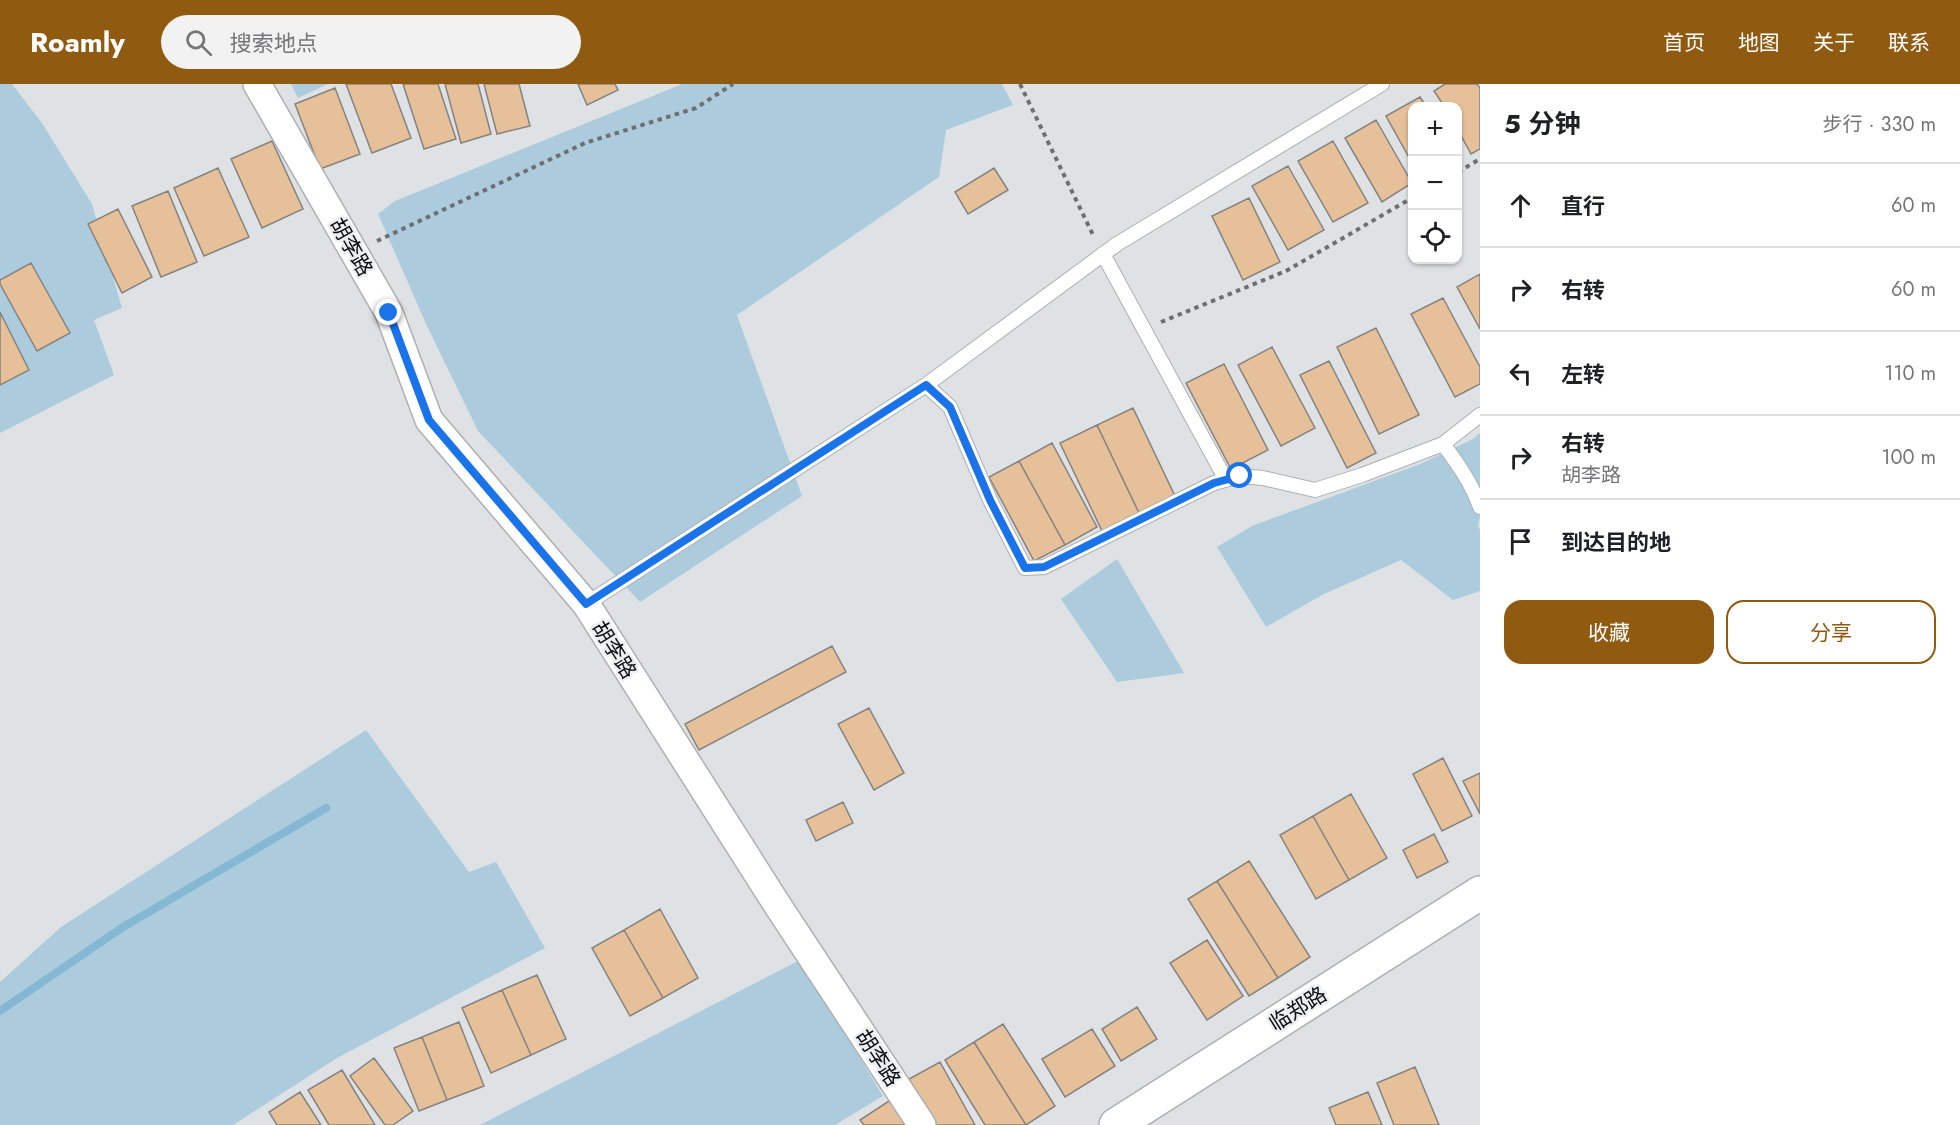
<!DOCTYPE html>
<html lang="zh">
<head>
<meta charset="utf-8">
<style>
	:root { --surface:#fff; --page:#f2f2f2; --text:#202124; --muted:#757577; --line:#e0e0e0; --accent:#915a11 }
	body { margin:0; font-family:Jost,"Noto Sans SC",sans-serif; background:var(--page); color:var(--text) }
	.controls { position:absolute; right:18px; top:18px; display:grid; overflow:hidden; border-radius:12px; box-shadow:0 2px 4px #0004 }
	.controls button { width:54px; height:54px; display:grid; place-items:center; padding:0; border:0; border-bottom:2px solid var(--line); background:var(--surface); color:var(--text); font:30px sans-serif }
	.stop { position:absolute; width:18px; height:18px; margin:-14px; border:4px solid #1a73e8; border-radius:50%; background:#fff }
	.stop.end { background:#1a73e8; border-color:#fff; box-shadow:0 2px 6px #0008 }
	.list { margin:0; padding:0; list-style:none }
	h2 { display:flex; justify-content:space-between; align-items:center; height:78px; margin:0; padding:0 24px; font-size:26px }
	h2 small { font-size:20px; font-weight:400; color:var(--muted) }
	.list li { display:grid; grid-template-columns:39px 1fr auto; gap:18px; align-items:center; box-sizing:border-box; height:84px; padding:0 24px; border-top:2px solid var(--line) }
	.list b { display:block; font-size:22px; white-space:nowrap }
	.list p { margin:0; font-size:20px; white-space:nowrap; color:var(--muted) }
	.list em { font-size:20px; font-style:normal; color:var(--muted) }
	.actions { display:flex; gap:12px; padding:18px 24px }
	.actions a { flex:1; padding:14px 0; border:2px solid var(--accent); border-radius:18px; text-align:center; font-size:21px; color:var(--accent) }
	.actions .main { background:var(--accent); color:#fff }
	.icon { flex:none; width:33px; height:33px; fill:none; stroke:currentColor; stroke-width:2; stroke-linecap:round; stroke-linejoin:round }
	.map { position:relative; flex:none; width:1480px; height:1041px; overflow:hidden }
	header { display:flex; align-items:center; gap:36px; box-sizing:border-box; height:84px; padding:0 30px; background:var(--accent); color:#fff }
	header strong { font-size:28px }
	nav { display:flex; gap:33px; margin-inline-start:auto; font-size:21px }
	.search { width:420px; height:54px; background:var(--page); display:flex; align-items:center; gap:15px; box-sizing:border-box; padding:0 21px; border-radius:33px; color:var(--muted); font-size:22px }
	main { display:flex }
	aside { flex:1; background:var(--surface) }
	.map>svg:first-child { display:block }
	.green { fill:#acccde }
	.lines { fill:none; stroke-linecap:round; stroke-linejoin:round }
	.stream { stroke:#84b8d3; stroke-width:8 }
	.building { fill:#e6c099; stroke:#858280; stroke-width:1.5 }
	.lane-casing { stroke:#acb0b2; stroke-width:16 }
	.street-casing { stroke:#acb0b2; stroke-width:30 }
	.secondary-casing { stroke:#acb0b2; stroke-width:36 }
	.path { stroke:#6d6f70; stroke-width:4; stroke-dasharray:4.5 4.5; stroke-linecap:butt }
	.lane { stroke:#fff; stroke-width:14 }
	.street { stroke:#fff; stroke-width:27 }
	.secondary { stroke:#fff; stroke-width:33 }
	.route { stroke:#1a73e8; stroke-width:8 }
	.labels { text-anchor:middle; stroke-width:5; stroke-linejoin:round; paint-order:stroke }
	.street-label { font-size:21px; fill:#0d0e0f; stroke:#eceff1 }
</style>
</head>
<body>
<header>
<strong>Roamly</strong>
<div class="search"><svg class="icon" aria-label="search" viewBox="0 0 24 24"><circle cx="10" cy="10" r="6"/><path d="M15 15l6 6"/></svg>搜索地点</div>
<nav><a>首页</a><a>地图</a><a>关于</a><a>联系</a></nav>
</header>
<main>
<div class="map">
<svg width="1480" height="1041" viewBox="0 0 1480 1041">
	<rect width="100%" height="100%" fill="#dfe2e4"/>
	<!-- green -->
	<path class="green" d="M0,0H12L42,39L92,120L122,224L94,236L114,291L0,349Z
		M291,0H328L298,14Z
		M682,0H1002L1013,21L946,46L939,93L737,231L802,412L640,518L478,347L427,242L378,130L395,117Z
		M1480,349V433L1478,442L1480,446V507L1453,516L1401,476L1324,510L1266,543L1217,463L1252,442L1420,380L1473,355Z
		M1117,475L1184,589L1117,598L1061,515Z
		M366,646L469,788L496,778L545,864L337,974L233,1041H0V898L61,843Z
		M800,876L883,1012L835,1041H480Z"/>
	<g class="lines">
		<!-- stream -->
		<path class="stream" d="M0,927L123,843L326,724"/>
	</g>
	<!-- building -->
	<path class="building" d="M346,0H391L411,54L372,69Z
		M403,0H438L456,55L424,65Z
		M445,0H478L491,50L461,59Z
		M484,0H519L530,42L497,50Z
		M578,0H615L618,6L587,21Z
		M1445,0H1477L1480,4V65L1471,70L1458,46V22H1444L1434,7Z
		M335,4L360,70L320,85L295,20Z
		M1420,13L1426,22H1412V79L1386,32Z
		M1376,36L1412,99L1382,118L1345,54Z
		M272,57L303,125L262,144L231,75Z
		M1333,57L1368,119L1333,138L1298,77Z
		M1288,82L1324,146L1288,166L1252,102Z
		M218,84L249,153L204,172L174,104Z
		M994,84L1008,106L968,130L955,108Z
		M168,107L197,178L161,193L132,122Z
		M1249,114L1280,178L1243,196L1212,132Z
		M118,125L152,193L122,209L88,140Z
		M31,179L70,249L37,267L0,200V196Z
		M1480,190V245L1457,203Z
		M1443,214L1480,283V300L1455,313L1411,230Z
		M0,228L29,286L0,301Z
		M1376,244L1419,331L1379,350L1337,263Z
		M1272,263L1315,344L1281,362L1238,281Z
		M1329,277L1376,369L1347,384L1300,291Z
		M1224,280L1268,366L1231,385L1186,299Z
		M1133,324L1175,412L1139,429L1097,341Z
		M1097,341L1139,429L1102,447L1060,359Z
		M1052,359L1097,443L1065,461L1019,377Z
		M1019,377L1065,461L1034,477L989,393Z
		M832,562L846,588L699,666L685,640Z
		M869,624L904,689L874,706L838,640Z
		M1443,674L1472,732L1442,747L1413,690Z
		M1480,689V730L1463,697Z
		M1351,710L1387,774L1349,796L1313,732Z
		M843,718L853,739L816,757L806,736Z
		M1313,732L1349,796L1316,815L1280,751Z
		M1434,750L1448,778L1417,794L1403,766Z
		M1249,777L1310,873L1278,894L1217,797Z
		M1217,797L1278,894L1249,912L1188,815Z
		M660,825L698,894L663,914L624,846Z
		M624,846L663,914L630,932L592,864Z
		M1207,856L1243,912L1207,936L1170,879Z
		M537,891L566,955L531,971L502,906Z
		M502,906L531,971L491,989L462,924Z
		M1137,923L1157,955L1121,977L1102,945Z
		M459,938L484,1002L447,1016L422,953Z
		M1003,940L1055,1022L1026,1041L974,958Z
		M1092,945L1115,982L1065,1013L1042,975Z
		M422,953L447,1016L419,1027L394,964Z
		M974,958L1026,1041H985L945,976Z
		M374,974L413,1027L393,1041H385L350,992Z
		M940,978L975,1041H934L909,995Z
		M1415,983L1439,1041H1394L1377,999Z
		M342,986L375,1041H329L308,1006Z
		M300,1008L321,1041H277L269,1028Z
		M1368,1008L1382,1041H1336L1329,1024Z
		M892,1015L910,1041H864L860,1036Z"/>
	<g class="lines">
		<!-- lane casing -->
		<g class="lane-casing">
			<path id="lane" d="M1103,170L1226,396
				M926,301L950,323L990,416L1025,484L1044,483L1214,399L1240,392L1263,394L1315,406L1362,391L1443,360L1480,331
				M1443,360C1458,380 1472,400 1480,423
				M586,520L926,301L1117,160L1382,0"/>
		</g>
		<!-- street casing -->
		<g class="street-casing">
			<path id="street" d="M257,0L389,229L429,336L586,520L778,822L922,1041"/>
		</g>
		<!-- secondary casing -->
		<g class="secondary-casing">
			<path id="secondary" d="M1116,1041L1480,809"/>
		</g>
		<!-- path -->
		<path class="path" d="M1020,0L1094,153
			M1458,88L1480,75
			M377,157L585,59L696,24L733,0
			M1161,238L1286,187L1412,114"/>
		<!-- lane -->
		<use href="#lane" class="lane"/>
		<!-- street -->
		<use href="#street" class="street"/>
		<!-- secondary -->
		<use href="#secondary" class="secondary"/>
	</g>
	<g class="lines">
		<!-- route -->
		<path class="route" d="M389,229L429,336L586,520L926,301L950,323L990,416L1025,484L1044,483L1214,399L1240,392"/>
	</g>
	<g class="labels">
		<!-- street labels -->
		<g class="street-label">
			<text transform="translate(351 163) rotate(60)" y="7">胡李路</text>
			<text transform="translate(614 566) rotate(58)" y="7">胡李路</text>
			<text transform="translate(1298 925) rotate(-32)" y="7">临郑路</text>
			<text transform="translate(878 974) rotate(57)" y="7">胡李路</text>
		</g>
	</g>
</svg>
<div class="controls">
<button>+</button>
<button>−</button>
<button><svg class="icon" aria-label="locate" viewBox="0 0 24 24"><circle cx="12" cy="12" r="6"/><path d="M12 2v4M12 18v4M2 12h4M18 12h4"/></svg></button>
</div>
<div class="stop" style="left:1240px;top:392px"></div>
<div class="stop end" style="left:389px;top:229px"></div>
</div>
<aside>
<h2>5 分钟<small>步行 · 330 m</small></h2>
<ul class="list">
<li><svg class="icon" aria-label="ahead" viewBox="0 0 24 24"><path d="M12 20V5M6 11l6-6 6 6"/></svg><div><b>直行</b></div><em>60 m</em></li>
<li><svg class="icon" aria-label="right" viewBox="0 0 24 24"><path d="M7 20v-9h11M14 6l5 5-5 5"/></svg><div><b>右转</b></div><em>60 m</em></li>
<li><svg class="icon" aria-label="left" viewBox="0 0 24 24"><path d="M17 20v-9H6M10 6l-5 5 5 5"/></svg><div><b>左转</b></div><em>110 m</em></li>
<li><svg class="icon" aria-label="right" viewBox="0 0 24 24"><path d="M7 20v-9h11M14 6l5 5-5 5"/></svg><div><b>右转</b><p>胡李路</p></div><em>100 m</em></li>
<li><svg class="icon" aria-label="arrive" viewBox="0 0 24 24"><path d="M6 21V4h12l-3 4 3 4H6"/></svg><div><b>到达目的地</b></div></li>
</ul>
<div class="actions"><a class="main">收藏</a><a>分享</a></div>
</aside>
</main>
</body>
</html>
